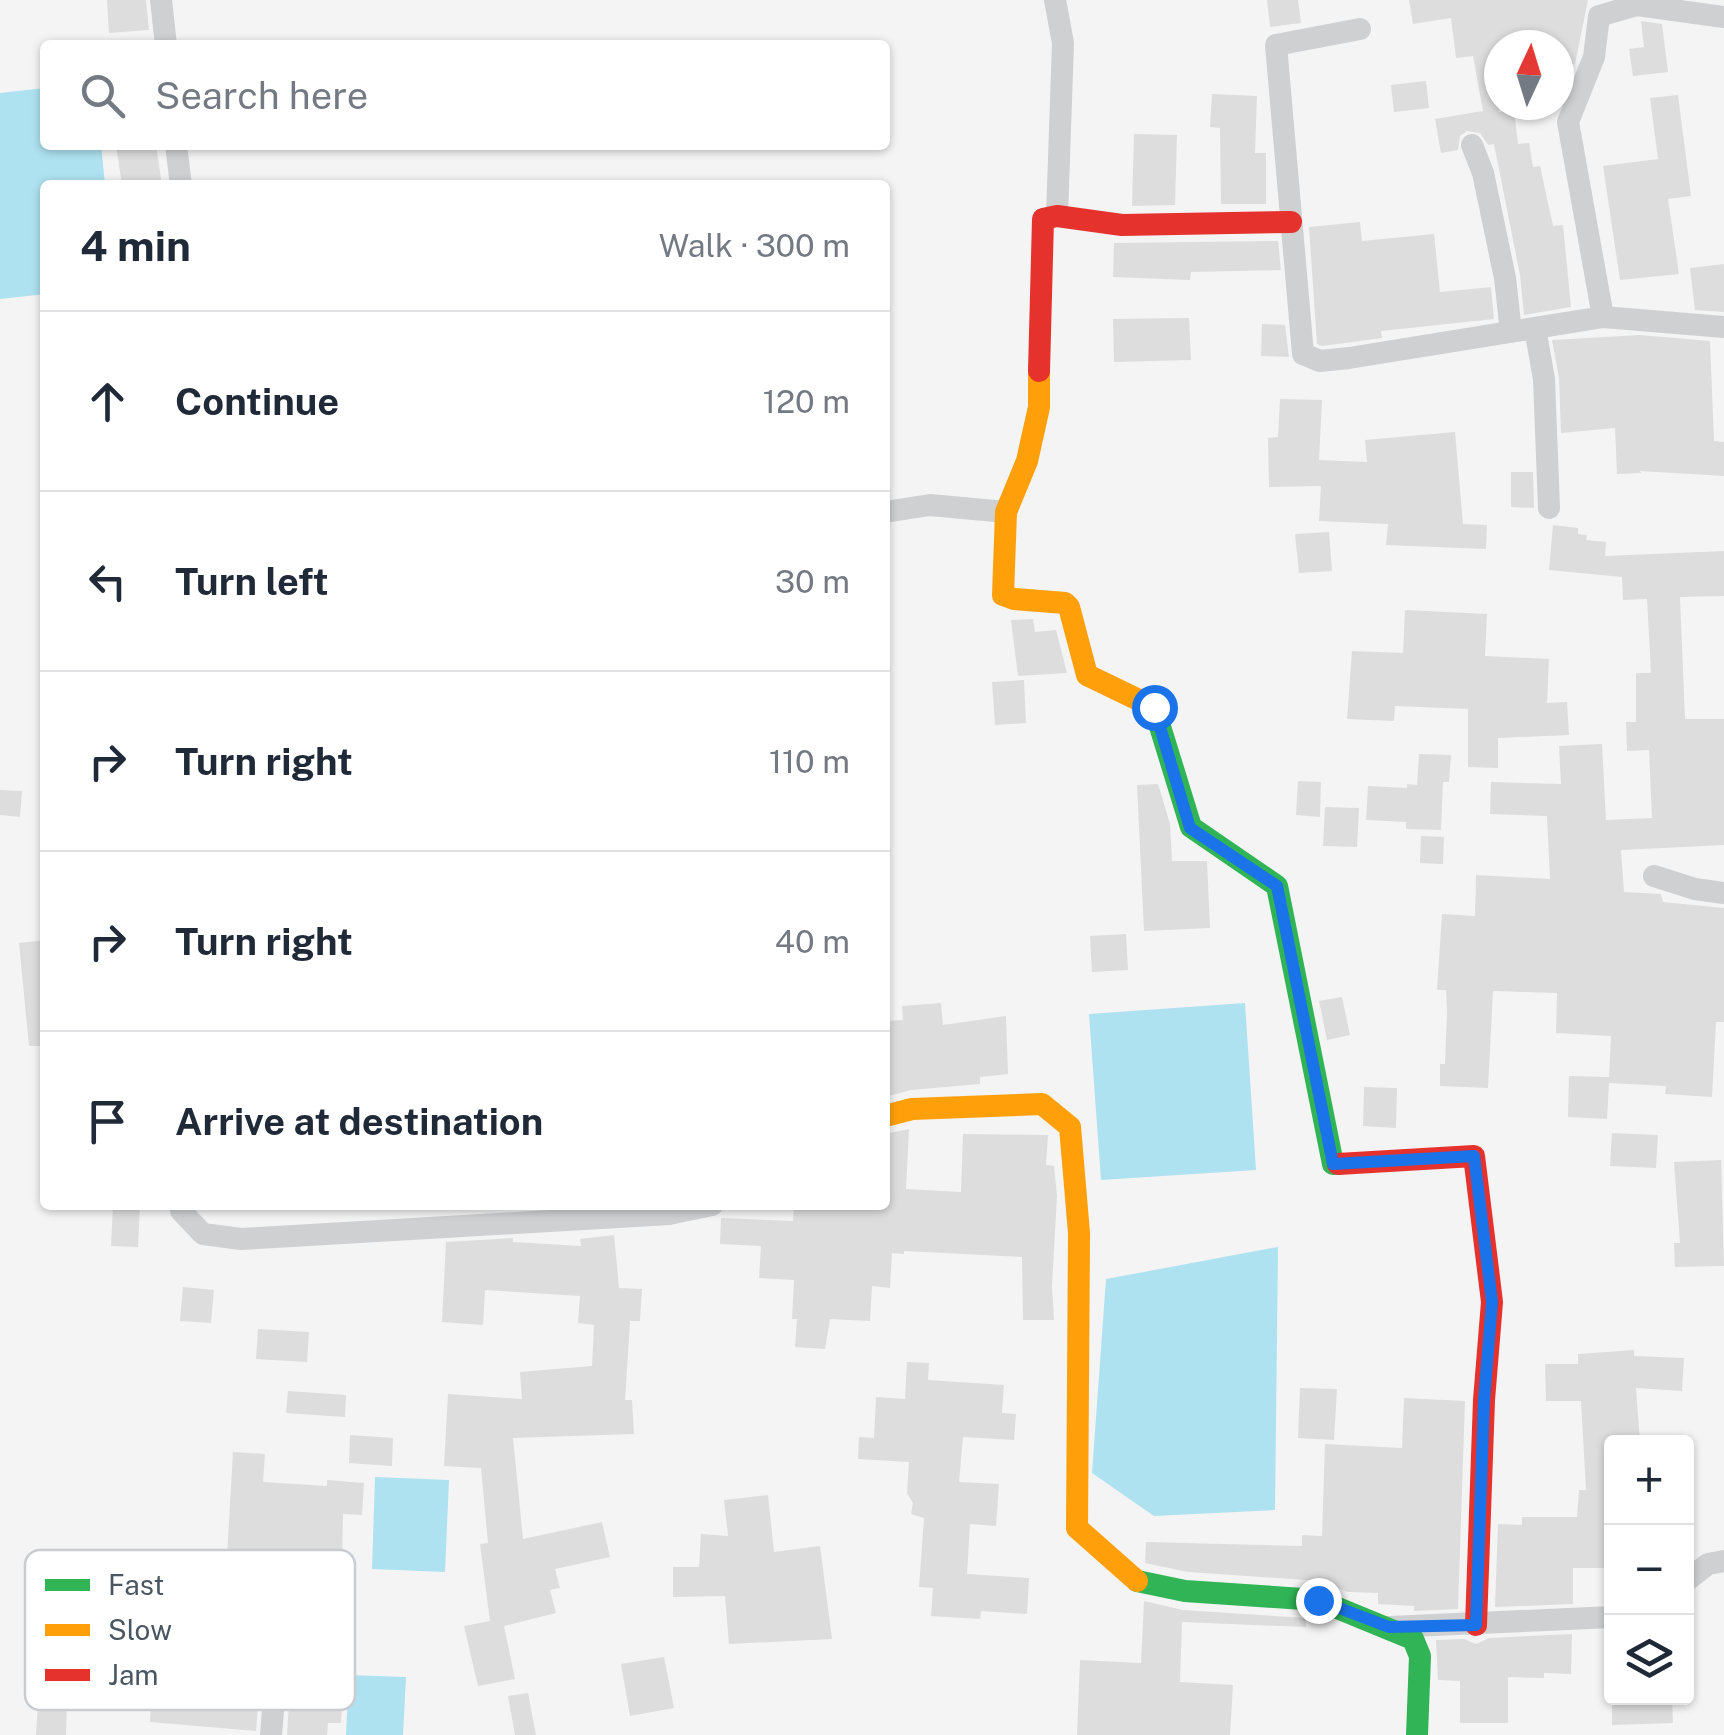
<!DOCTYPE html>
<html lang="en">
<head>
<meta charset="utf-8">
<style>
	:root { --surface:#fff; --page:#f2f2f3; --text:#1f2937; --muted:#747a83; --line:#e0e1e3 }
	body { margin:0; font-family:"Public Sans",sans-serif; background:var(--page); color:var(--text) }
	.controls { position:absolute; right:30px; bottom:30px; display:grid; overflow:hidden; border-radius:10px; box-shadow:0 2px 8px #0004 }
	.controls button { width:90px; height:90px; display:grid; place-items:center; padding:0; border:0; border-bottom:2px solid var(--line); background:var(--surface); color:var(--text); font:50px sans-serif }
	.compass { position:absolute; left:1484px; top:30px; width:90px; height:90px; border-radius:50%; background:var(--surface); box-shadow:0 2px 8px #0004; rotate:4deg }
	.stop { position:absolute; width:30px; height:30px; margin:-22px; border:8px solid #1a73e8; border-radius:50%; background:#fff }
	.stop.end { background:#1a73e8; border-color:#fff; box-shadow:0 2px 10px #0008 }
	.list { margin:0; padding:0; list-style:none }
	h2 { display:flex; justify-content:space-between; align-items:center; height:130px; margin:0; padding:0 40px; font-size:42px }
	h2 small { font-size:32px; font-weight:400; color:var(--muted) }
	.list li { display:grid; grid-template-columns:65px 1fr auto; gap:30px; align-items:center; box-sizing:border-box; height:180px; padding:0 40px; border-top:2px solid var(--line) }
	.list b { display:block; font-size:38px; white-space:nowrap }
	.list em { font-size:32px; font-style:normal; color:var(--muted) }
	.icon { flex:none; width:55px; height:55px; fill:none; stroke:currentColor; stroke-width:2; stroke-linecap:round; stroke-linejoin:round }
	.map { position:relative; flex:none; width:1724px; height:1735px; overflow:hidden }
	.search { position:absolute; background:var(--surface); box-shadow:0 2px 8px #0004; left:40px; top:40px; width:850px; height:110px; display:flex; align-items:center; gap:25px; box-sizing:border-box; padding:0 35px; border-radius:10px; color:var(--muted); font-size:38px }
	.panel { position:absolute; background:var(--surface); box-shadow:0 2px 8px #0004; left:40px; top:180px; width:850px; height:1030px; border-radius:10px }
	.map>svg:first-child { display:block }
	.water { fill:#aee2f0 }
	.building { fill:#ddddde }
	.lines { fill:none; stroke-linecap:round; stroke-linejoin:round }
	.street { stroke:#ced0d2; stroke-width:22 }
	.fast { stroke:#30b455; stroke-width:22 }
	.slow { stroke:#ff9f0a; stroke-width:22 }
	.jam { stroke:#e5322d; stroke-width:22 }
	.route { stroke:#1a73e8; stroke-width:12 }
	.key { fill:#fff; stroke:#c9ccd0; stroke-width:2.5 }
	.key-label { font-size:28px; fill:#4a5661 }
</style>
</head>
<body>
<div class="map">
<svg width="1724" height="1735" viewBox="0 0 1724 1735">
	<rect width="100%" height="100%" fill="#f4f4f4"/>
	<!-- water -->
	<path class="water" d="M45,88V145H101L105,185H45V294L0,299V93Z
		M1245,1003L1256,1170L1101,1180L1089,1014Z
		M1278,1247L1275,1510L1154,1516L1092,1473L1106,1279Z
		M375,1477L449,1480L445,1572L372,1569Z
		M349,1675L406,1677L403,1735H346Z"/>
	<!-- building -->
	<path class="building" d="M107,0H146L149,30L109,33Z
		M1267,0H1298L1301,23L1270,27Z
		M1409,0H1588L1575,64L1559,66V45H1499V112L1514,110L1518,144L1529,143L1533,167L1540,166L1553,226L1563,225L1571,307L1524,315L1520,275L1494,144L1488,145L1480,133L1467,131L1460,136L1458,150L1441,153L1435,119L1483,111L1473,56L1456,58L1451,18L1413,24Z
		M1641,21L1662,24L1668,72L1633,76L1629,49L1644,47Z
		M1426,81L1429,108L1394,112L1391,85Z
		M1212,94L1257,96L1255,153H1266V204H1221L1220,128L1210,127Z
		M1678,95L1691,196L1668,199L1679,274L1620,280L1603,166L1658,159L1650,98Z
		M1134,134L1177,135L1175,205L1132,206Z
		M116,145H156L162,185H122Z
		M1360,222L1362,241L1434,234L1440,292L1491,287L1494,319L1381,331L1382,338L1322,346L1317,344L1309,227Z
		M1278,241L1281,270L1191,272L1190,280L1113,277L1114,243Z
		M1724,264V312L1695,310L1690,268Z
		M1189,318L1191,360L1114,362L1113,319Z
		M1262,324L1285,325L1289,357L1261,356Z
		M1640,335L1710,341L1714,441L1724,442V476L1640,471L1641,473L1617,474L1615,428L1561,433L1559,378L1552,340Z
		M1280,399L1322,400L1319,460L1367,462L1365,440L1455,432L1463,524L1487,525L1486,549L1386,545L1388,524L1319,521L1321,486L1269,487L1268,438L1278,437Z
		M1511,472H1533L1534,508L1511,507Z
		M1553,525L1578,528V534L1587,535L1586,540L1606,542L1605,556L1724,551V596L1680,597L1685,719H1724V845L1621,850L1624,892L1661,894L1663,902L1724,908V1022H1716L1712,1097L1665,1094L1666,1086L1609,1083L1607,1119L1568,1117L1569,1076L1609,1077L1611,1036L1556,1033L1557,993L1493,991L1488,1088L1440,1086V1064H1445L1447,1012L1446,990H1437L1442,914L1475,916L1476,875L1550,879L1547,816L1490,814L1491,782L1561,784L1559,746L1602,744L1606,820L1652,818L1649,750L1627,751L1626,722H1636V673H1651L1647,599L1623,600L1622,577L1549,570Z
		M1329,532L1332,571L1299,573L1295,534Z
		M1405,610L1487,614L1485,656L1549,659L1547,703L1567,702L1569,735L1498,738V768L1468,767V709L1395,706L1394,721L1347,719L1352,651L1403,653Z
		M1033,619L1035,632L1056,630L1067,673L1018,676L1011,620Z
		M1024,680L1026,723L995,725L992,682Z
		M1419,754L1451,755L1449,782H1443L1441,830L1406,829V822L1366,820L1368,786L1407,788V784L1417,785Z
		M1298,781L1321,782L1320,817L1296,815Z
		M1158,784L1170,824L1172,861H1207L1210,928L1144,931L1137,785Z
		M0,790L22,791L20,817L0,815Z
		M1325,807L1359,808L1357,847L1323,846Z
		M1421,836L1444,837L1443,864L1420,863Z
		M1126,934L1128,970L1092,972L1090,936Z
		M45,940V1046H29L19,943Z
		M1342,997L1350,1035L1327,1040L1319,1001Z
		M941,1003L943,1025L1006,1016L1008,1074L980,1077V1084L911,1090L885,1097V1021L903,1020L902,1006Z
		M1364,1087L1397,1088L1396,1128L1363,1126Z
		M909,1129L906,1189L961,1192L963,1134L1048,1135L1046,1165L1054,1166L1057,1196L1052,1286L1054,1320H1023L1022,1257L904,1251V1254L892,1253L890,1288L872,1286L870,1321L830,1319L825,1349L795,1347L797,1319H792L794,1280L759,1278L761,1246L720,1244L721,1218L793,1221L794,1205H885V1134Z
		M1612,1133L1658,1135L1656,1168L1610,1166Z
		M1721,1160L1724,1266L1675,1267L1674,1243H1680L1674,1162Z
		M113,1205H140L138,1247L111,1246Z
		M614,1235L619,1288L642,1289L640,1321H630L625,1400H632L634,1434L513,1438L523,1539L602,1522L610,1557L555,1569L560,1588L550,1590L556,1613L504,1626L515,1679L478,1686L464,1626L490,1621L480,1544L488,1543L481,1468L444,1466L448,1394L522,1399L520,1372L592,1366L594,1325L578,1323L580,1296L485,1290L483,1325L442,1322L446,1242L513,1238V1242L581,1246L580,1239Z
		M183,1287L214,1290L211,1323L180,1321Z
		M258,1329L309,1332L307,1362L256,1359Z
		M1634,1350V1356L1684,1358L1682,1391L1636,1388L1640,1442H1612V1568H1573V1604L1495,1607L1498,1524L1522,1525V1517H1577L1579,1490H1586L1581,1401H1546L1545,1364H1578V1354Z
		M907,1362L929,1363L928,1380L1004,1385L1002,1413L1016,1414L1014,1440L963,1437L959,1482L999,1484L996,1526L970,1524L967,1574L1029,1578L1027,1614L981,1611L980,1619L931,1616L933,1588L919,1587L924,1518L911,1514L913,1503L907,1493L909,1462L858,1459L859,1437L874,1438L876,1397L905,1399Z
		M1300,1388L1337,1389L1334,1440L1298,1438Z
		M288,1391L346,1395L345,1417L286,1413Z
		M1404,1398L1465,1401L1458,1609L1414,1611V1606L1378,1604V1593L1348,1592L1320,1581L1188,1572L1145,1563L1146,1542L1302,1546V1535L1322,1536L1325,1444L1402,1448Z
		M350,1435L393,1438L392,1466L349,1463Z
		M233,1452L265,1454L263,1482L327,1486V1480L364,1483L362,1515L343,1514L342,1560L337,1559L334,1628H340L337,1688H343L341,1723H328L327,1735H287L291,1672L285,1660L276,1657L269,1659L261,1670L256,1731L150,1722L151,1699L230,1701L232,1627L152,1624L155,1554L227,1557Z
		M768,1495L774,1552L820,1546L832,1639L729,1644L725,1596L673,1597V1567H699L701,1534L728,1536L724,1500Z
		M1144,1601L1183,1610L1306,1618V1627L1182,1622L1180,1682L1233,1685L1230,1735H1077L1080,1660L1141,1663Z
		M1572,1634L1571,1674L1544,1673V1678L1508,1677V1723H1460V1681L1438,1680L1436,1640L1464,1639L1476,1644L1489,1638Z
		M664,1657L674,1708L630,1716L621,1664Z
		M528,1693L536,1735H515L508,1696Z
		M1612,1698H1672L1673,1723L1612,1725Z
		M38,1703L67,1704L66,1735H36Z"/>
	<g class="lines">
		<!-- street -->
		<path class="street" d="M161,0L166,45
			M1055,0L1063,43L1057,216
			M1724,17L1637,5L1599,16L1594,57L1568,122L1603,317L1724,327
			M1360,29L1276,45L1303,354L1320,361L1349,358L1603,317
			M176,145L181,185
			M1472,145L1483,173L1505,278L1511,332
			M1535,328L1544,379L1549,508
			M885,512L930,505L1006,512
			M1654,876L1695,889L1724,893
			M181,1205V1211L203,1234L241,1239L669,1214L712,1205
			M1686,1581L1708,1564L1724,1561
			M1390,1627L1612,1617
			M271,1735L276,1672"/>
		<!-- fast -->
		<path class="fast" d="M1145,703L1154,707L1191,827L1277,886L1333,1164H1338
			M1137,1581L1185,1591L1318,1600L1413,1639L1420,1656L1417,1735"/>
		<!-- slow -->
		<path class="slow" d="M1039,371V407L1027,461L1006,512L1003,595L1014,599L1065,603L1069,607L1087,675L1145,703
			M885,1116L912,1109L1042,1104L1070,1127L1079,1233L1077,1528L1137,1581"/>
		<!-- jam -->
		<path class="jam" d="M1039,371L1043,219L1057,216L1122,225L1291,222
			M1338,1164L1474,1156L1492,1302L1484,1400L1476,1625"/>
	</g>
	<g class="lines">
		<!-- route -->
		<path class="route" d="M1154,707L1190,828L1277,886L1333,1164L1474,1156L1492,1302L1484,1400L1476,1625L1389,1627L1318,1600"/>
	</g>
	<!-- legend -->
	<rect x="25" y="1550" width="330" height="160" rx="15" class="key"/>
	<rect x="45" y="1579" width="45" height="12" fill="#30b455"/>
	<rect x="45" y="1624" width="45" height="12" fill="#ff9f0a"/>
	<rect x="45" y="1669" width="45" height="12" fill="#e5322d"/>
	<g class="key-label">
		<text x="108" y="1595">Fast</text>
		<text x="108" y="1640">Slow</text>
		<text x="108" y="1685">Jam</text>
	</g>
</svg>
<div class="controls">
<button>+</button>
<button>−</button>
<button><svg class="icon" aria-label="layers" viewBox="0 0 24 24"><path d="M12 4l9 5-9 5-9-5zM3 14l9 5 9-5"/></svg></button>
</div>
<svg class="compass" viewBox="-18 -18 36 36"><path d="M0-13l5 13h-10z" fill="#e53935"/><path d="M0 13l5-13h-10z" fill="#747a83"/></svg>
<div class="stop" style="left:1154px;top:707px"></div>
<div class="stop end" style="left:1318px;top:1600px"></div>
<div class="search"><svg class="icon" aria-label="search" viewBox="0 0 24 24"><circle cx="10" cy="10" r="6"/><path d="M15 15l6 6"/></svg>Search here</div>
<section class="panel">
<h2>4 min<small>Walk · 300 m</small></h2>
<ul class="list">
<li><svg class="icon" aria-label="ahead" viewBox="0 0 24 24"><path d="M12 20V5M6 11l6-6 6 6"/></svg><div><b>Continue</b></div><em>120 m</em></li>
<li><svg class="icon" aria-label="left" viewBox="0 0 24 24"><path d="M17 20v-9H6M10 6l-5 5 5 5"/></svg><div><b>Turn left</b></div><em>30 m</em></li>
<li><svg class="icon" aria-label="right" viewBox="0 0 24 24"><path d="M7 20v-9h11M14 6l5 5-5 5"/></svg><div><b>Turn right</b></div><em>110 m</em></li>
<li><svg class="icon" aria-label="right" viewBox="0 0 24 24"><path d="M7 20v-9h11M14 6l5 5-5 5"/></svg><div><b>Turn right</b></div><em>40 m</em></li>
<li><svg class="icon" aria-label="arrive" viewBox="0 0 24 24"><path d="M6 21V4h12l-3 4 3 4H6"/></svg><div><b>Arrive at destination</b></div></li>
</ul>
</section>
</div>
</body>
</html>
